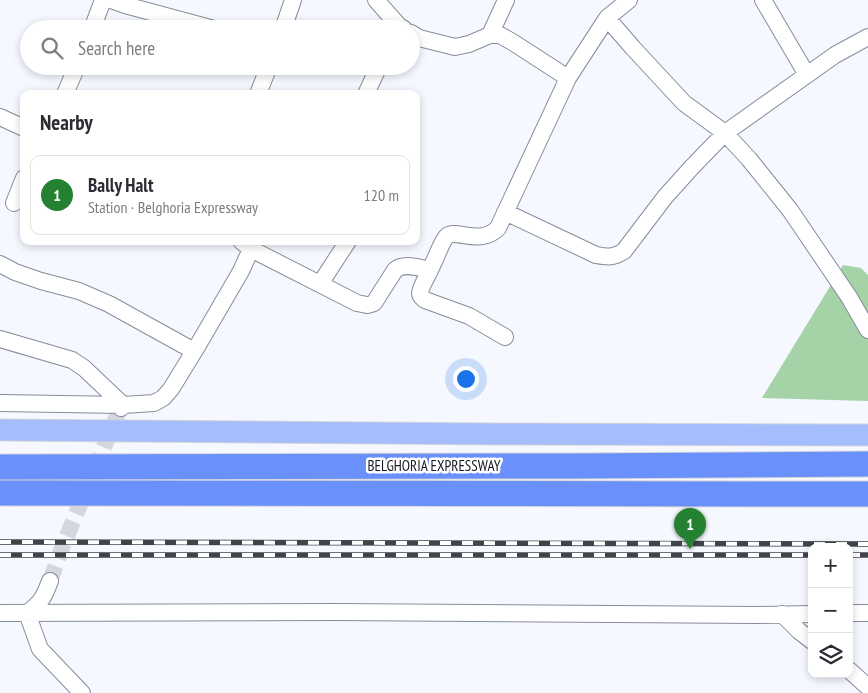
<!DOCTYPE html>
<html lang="en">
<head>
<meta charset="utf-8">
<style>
	:root { --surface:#fff; --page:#f7f7f7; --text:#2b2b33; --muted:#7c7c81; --line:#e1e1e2; --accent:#248132 }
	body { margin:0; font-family:"PT Sans Narrow",sans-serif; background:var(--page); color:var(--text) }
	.controls { position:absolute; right:15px; bottom:15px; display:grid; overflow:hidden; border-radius:10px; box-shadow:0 2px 8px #0003 }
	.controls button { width:45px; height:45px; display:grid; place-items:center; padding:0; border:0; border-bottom:1px solid var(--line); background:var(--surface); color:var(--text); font:25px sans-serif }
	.you { position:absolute; left:465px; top:378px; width:18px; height:18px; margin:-12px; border:4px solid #fff; border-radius:50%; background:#1a73e8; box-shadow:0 0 0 8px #1a73e833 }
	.badge { display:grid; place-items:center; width:32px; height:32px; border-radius:50%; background:var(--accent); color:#fff; font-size:16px; font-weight:700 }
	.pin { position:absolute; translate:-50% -41px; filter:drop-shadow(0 1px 2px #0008) }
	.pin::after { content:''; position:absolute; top:26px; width:18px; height:15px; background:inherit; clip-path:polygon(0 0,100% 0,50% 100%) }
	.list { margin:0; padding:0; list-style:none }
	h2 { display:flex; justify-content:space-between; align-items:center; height:65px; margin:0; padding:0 20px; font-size:21px }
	h2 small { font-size:16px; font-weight:400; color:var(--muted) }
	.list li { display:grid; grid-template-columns:32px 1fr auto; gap:15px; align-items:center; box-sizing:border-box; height:80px; margin:0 10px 10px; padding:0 10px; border:1px solid var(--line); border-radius:10px }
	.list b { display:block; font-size:19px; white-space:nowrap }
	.list p { margin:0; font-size:16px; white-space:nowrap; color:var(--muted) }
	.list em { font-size:16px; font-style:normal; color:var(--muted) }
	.icon { flex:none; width:28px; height:28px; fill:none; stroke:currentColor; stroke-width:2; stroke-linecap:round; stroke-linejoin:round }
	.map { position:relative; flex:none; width:868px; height:693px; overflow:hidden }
	.search { position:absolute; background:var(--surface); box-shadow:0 2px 8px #0003; left:20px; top:20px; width:400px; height:55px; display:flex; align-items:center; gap:12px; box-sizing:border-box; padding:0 18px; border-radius:28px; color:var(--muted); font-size:19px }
	.panel { position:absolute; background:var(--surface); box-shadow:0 2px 8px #0003; left:20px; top:90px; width:400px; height:155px; border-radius:10px }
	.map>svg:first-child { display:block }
	.green { fill:#a5d2a6 }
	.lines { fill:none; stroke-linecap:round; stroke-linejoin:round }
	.minor-tunnel { stroke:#d4d7de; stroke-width:16; stroke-dasharray:16 8; stroke-linecap:butt }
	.minor-casing { stroke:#858c9b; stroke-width:18 }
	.major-casing { stroke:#d5d6d7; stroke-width:23 }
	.highway-casing { stroke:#d5d6d7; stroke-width:27 }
	.minor { stroke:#fff; stroke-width:16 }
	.major { stroke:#a5bcfd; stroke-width:21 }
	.highway { stroke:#6990fb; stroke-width:25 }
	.rail-casing { stroke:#404349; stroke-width:5.5 }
	.rail { stroke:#fff; stroke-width:4; stroke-dasharray:11; stroke-linecap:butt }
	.labels { text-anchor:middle; stroke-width:5; stroke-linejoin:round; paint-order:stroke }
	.street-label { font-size:15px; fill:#171a20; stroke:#fff }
</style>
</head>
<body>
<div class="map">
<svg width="868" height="693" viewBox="0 0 868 693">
	<rect width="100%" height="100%" fill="#f5f8ff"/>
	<!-- green -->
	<path class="green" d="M843,265L861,268L868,275V401L762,398Z"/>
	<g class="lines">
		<!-- minor-tunnel -->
		<path class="minor-tunnel" d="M50,581L62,548L118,413"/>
		<!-- minor casing -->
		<g class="minor-casing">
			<path id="minor" d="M111,0L125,5L214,29
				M376,0L399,26L404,29
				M763,0L807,75
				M607,18L629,0
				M92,29L103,0
				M283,29L293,0
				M411,33L419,38L455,47L469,44L490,35H500L514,43L568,78L607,18L633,48L684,103L725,133L749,159L790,210L849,297L868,330
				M490,35L506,0
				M65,94L77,66
				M258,94L269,66
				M366,94L379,66
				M0,117L24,128
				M14,203L24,178
				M505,212L596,255C608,257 613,258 624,251L665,197L692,167L725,133L835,55L868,37
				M241,241L251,249L357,303L367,305L374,303L395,270C404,262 419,268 430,270C434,263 441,243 446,237C455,227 479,247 498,228L568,78
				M0,264L15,272L41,281L79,291L109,304L194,351
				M430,270C428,275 420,288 420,293C420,297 423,298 425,300L469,316L505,337
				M320,284L348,241
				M0,339L72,360L84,368L123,405L121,408
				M0,403L123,405L154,403L163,398L171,389L198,345L241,271L251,249
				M50,581C44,597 41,603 27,613L40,649L82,693
				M0,613L335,612L757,615L812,614
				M849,613H868
				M782,614L799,631L812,641
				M849,670L868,687"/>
		</g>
		<!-- major casing -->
		<g class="major-casing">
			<path id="major" d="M0,430L498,434L868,435"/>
		</g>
		<!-- highway casing -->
		<g class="highway-casing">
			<path id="highway" d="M0,467L575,466L868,464
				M0,493L868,494"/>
		</g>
		<!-- minor -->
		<use href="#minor" class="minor"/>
		<!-- major -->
		<use href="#major" class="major"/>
		<!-- highway -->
		<use href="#highway" class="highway"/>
		<!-- rail casing -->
		<g class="rail-casing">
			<path id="rail" d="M0,542L868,544
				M0,555H812
				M849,555H868"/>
		</g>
		<!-- rail -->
		<use href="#rail" class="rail"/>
	</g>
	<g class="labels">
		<!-- street labels -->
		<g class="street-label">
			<text x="434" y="471">BELGHORIA EXPRESSWAY</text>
		</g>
	</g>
</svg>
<div class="controls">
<button>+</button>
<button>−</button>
<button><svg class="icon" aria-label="layers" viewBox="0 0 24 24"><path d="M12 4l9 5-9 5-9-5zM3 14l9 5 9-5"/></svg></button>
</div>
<div class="you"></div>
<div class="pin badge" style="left:690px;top:549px">1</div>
<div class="search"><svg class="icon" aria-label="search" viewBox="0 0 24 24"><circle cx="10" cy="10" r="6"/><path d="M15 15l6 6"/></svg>Search here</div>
<section class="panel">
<h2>Nearby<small></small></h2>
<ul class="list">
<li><span class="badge">1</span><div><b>Bally Halt</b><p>Station · Belghoria Expressway</p></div><em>120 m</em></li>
</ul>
</section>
</div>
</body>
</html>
